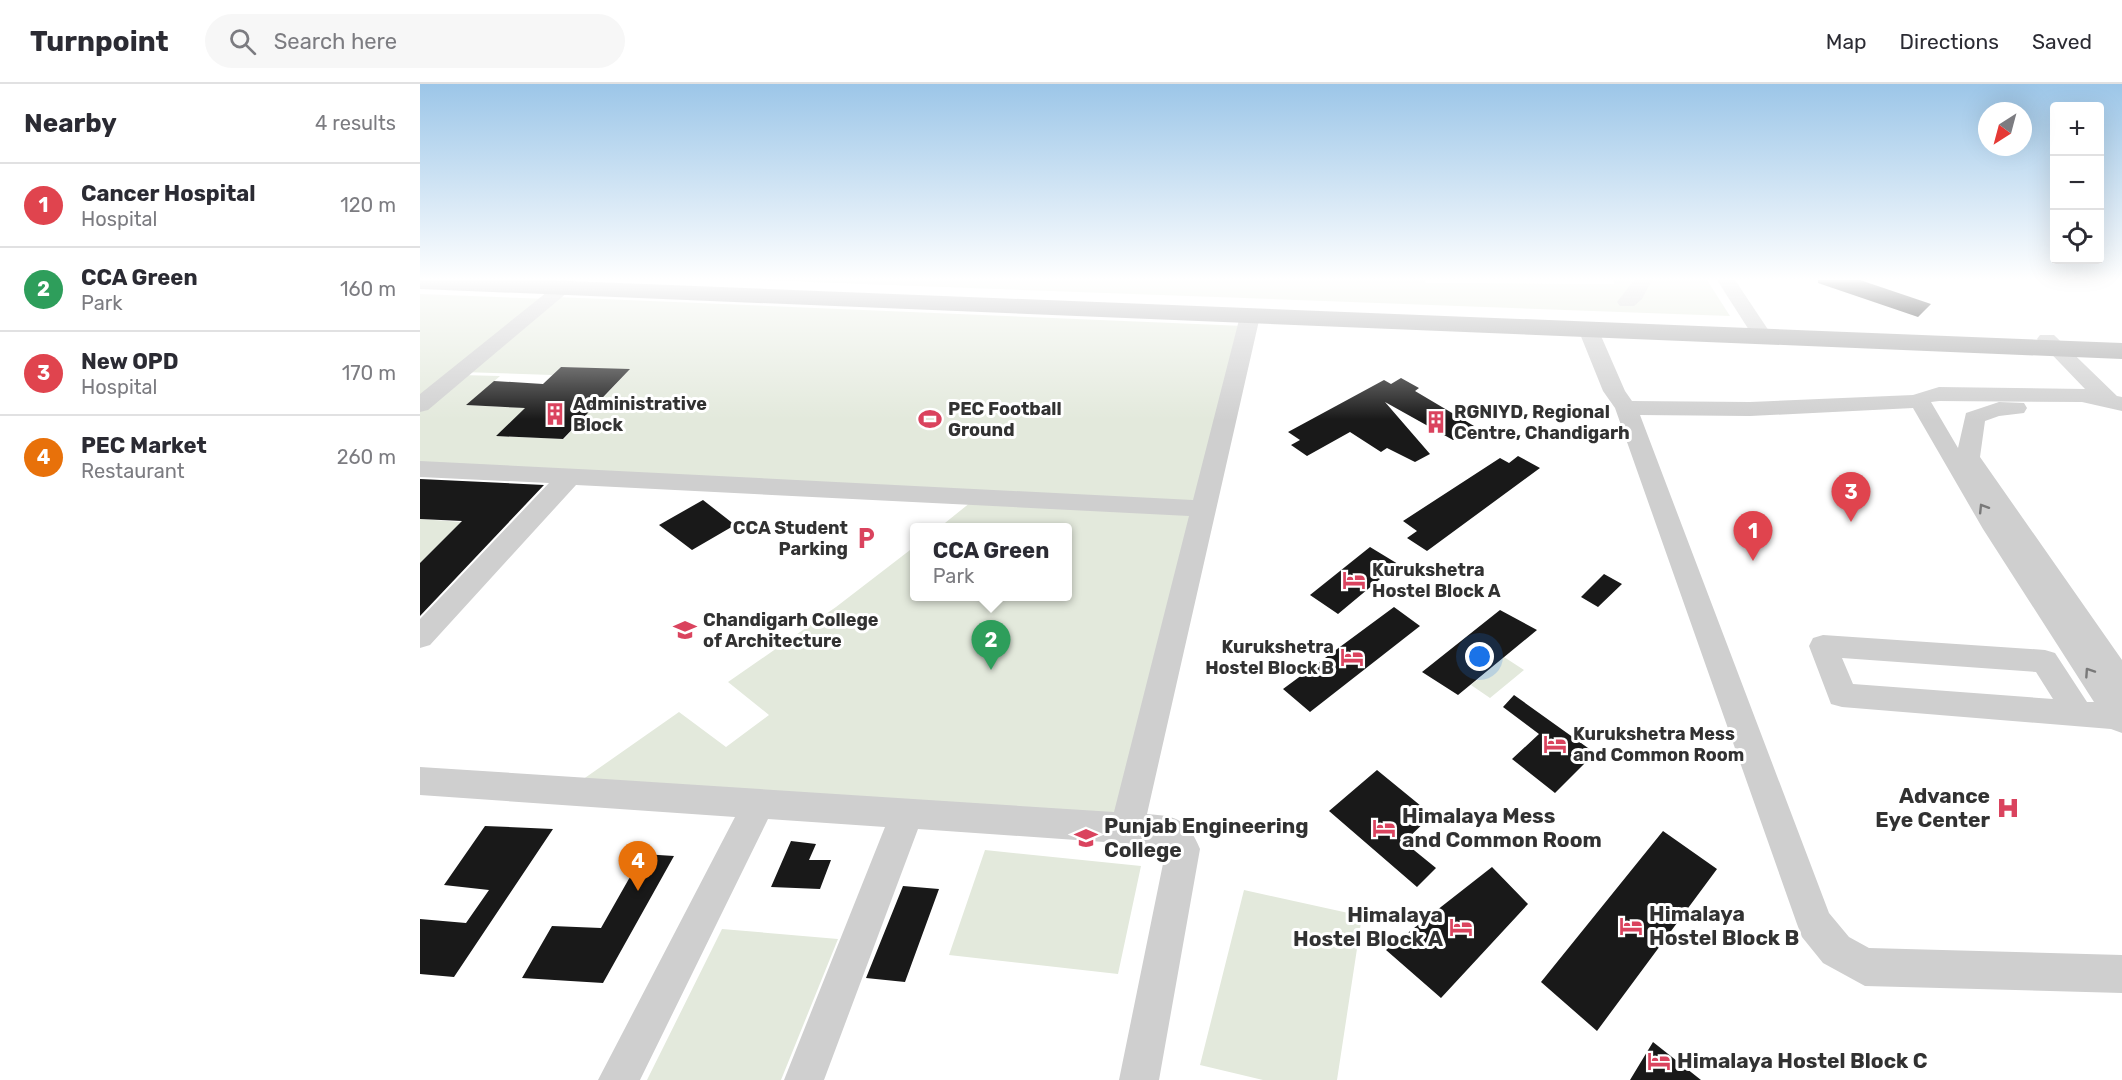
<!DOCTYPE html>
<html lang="en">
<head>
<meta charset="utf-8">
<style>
	:root { --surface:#fff; --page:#f7f7f7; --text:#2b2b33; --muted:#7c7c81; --line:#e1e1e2; --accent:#ea580c }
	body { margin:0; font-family:Rubik,sans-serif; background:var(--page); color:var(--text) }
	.controls { position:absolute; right:18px; top:18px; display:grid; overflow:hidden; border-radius:6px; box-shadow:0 6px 24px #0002 }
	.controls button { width:54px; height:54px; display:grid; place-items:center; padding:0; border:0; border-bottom:2px solid var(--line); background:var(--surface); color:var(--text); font:30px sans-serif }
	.compass { position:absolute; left:1558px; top:18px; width:54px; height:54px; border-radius:50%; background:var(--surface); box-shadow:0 6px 24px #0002; rotate:216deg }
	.you { position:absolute; left:1060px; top:573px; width:21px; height:21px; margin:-15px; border:4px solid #fff; border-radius:50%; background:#1a73e8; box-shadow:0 0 0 9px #1a73e833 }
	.badge { display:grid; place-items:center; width:39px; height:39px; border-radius:50%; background:var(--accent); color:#fff; font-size:20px; font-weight:700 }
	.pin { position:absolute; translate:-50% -50px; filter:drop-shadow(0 2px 3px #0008) }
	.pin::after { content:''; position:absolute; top:32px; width:21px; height:18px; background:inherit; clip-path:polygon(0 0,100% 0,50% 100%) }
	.popup { position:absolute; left:490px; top:439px; width:162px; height:78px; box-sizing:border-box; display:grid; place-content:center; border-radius:6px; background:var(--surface); filter:drop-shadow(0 2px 4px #0005); font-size:20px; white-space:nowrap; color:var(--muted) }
	.popup b { font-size:22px; color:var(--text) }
	.popup::after { content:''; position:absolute; left:50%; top:100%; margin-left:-12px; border:12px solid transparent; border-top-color:var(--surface) }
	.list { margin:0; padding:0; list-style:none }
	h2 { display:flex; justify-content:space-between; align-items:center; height:78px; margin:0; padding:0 24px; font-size:26px }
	h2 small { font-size:20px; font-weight:400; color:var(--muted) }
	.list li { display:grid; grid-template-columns:39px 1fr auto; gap:18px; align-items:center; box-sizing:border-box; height:84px; padding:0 24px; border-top:2px solid var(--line) }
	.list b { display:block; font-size:22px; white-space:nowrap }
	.list p { margin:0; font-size:20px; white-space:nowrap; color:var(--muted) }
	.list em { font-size:20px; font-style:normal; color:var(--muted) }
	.icon { flex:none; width:33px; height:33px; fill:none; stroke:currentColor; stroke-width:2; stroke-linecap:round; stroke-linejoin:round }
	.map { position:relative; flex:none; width:1702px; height:996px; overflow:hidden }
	header { display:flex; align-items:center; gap:36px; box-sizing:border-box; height:84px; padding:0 30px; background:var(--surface); border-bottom:2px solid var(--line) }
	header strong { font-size:28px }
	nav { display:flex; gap:33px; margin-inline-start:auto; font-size:21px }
	.search { width:420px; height:54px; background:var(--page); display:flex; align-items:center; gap:15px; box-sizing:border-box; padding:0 21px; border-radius:33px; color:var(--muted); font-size:22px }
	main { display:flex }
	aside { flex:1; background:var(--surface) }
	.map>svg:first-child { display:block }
	.green { fill:#e3e9dc }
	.building { fill:#191919 }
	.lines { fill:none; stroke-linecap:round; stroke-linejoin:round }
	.minor { fill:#cfcfcf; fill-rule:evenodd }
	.major { fill:#aaa; fill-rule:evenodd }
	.oneway { stroke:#797979 }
	.labels { text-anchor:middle; stroke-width:6; stroke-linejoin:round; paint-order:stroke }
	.poi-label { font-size:18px; font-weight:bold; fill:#323232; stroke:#fff; text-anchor:start }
	.near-poi-label { font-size:21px; font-weight:bold; fill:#323232; stroke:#fff; text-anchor:start }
</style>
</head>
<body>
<header>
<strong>Turnpoint</strong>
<div class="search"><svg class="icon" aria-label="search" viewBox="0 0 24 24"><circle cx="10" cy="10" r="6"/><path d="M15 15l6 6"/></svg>Search here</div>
<nav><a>Map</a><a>Directions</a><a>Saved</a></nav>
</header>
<main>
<aside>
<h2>Nearby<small>4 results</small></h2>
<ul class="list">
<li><span class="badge" style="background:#e0444e">1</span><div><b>Cancer Hospital</b><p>Hospital</p></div><em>120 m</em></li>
<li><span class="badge" style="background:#2e9e5b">2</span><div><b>CCA Green</b><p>Park</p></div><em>160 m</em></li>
<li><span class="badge" style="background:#e0444e">3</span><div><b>New OPD</b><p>Hospital</p></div><em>170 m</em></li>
<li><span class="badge" style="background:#e8710a">4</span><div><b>PEC Market</b><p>Restaurant</p></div><em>260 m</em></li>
</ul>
</aside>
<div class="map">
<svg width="1702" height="996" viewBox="0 0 1702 996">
	<rect width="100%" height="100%" fill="#fff"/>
	<!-- green -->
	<path class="green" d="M333,196H1005L1006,199L1194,200L1193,196H1287L1310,232Z
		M0,210L127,215L0,319Z
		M135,213L824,242L783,424L0,382V323L40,291L80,292L47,321L105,324L77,352L144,355L162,335L163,327H171L209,286L141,283L132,291L42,288Z
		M556,414L782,426L707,741L152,703L259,628L306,663L349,631L308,598L416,523L494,463V512H648V444L520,443Z
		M0,435L41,438L0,479Z
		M1084,573L1104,586L1070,614L1051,601Z
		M565,766L721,782L698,890L529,871Z
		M824,806L942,832L917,996H843L780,981Z
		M302,845L418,855L361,996H227Z"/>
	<!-- building -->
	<path class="building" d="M1398,196H1440L1511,220L1498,233L1398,199Z
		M141,283L210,285L143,355L76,352L105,324L46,321L74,297L123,300Z
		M981,294L999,304L995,307L1054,342L1033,356L965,318L1010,370L995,378L967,364L961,368L930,348L887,372L871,361L880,356L868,348L964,296L971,300Z
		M1098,372L1120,384L1007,467L987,454L997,447L983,437L1080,374L1089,379Z
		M0,395L124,401L0,532V479L42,437L0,435Z
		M283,416L315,441L272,466L239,441Z
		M950,463L978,480L918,530L890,511Z
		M1184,490L1202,500L1178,523L1161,513Z
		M974,523L1000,542L890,628L863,605Z
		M1080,526L1117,546L1038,611L1002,588Z
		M1094,611L1175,669L1135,709L1092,675L1119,650L1083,623Z
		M957,686L1012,731L984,758L1016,784L997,803L909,727Z
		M65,742L133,745L34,893L0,890V835L46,839L69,806L24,801Z
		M1243,747L1297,785L1177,947L1121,898Z
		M371,757L396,760L389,776H411L400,805L351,803Z
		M223,770L254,772L183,899L102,894L132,842L181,844Z
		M1072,783L1108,820L1021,914L966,866Z
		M483,802L519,805L485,898L446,894Z
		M1233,958L1281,996H1210Z"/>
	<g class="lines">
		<!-- minor -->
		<path class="minor" d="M142,196L161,197L8,326L0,328V310Z
			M1214,196H1232L1222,215L1214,222H1200L1197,218Z
			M1297,196H1315L1353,253L1350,257H1336Z
			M830,226L840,232L727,730C758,732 768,736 780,765L739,996H699L746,765L741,762L498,745L404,996H364L465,743L348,735L220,996H178L315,733L0,711V683L694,728L769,432L156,401L10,561L0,564V535L129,399L0,393V377L773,416L820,232Z
			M1168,239L1175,241L1178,245L1205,307L1212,317L1330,318L1493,311L1519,303L1665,305L1617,255L1620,251H1634L1697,312L1702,313V327L1662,318L1519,317L1511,318L1538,364L1546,329L1579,318L1604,319L1607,324L1604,329L1579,332L1565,337L1560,373L1702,576V649L1691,645L1422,623L1411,620L1389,562L1393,554L1403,551L1625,566L1635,569L1667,618H1674L1563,445L1493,324L1330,332L1220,331L1409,829L1429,853L1449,864L1702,871V909L1445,902L1403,879L1382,853L1377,840L1195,324L1183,307L1158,245L1161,241ZM1422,574L1616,588L1633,615L1433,600Z"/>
		<!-- major -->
		<path class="major" d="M0,196H125L1702,259V275L0,205Z"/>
	</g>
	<!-- one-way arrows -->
	<defs><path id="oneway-chevron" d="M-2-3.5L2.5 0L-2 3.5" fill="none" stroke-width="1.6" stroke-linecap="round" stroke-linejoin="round" transform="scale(1.5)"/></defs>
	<g class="oneway">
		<use href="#oneway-chevron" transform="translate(1563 424) rotate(-122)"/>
		<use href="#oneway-chevron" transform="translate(1669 588) rotate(-124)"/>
	</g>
	<!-- sky -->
	<linearGradient id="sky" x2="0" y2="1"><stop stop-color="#9cc6e8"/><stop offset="0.58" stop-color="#fff"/><stop offset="1" stop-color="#fff" stop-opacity="0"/></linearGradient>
	<rect width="1702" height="336" fill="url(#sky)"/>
	<!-- icons -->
	<defs>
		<g id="building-bare" transform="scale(1.8)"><path d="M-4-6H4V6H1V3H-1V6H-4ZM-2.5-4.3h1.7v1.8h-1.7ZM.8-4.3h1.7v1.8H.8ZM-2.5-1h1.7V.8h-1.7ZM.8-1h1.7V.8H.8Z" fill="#da435e" stroke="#fff" stroke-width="2.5" paint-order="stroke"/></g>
		<g id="stadium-bare" transform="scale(1.8)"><path d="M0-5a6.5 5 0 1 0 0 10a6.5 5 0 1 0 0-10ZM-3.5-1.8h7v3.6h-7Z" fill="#da435e" stroke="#fff" stroke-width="2.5" paint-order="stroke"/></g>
		<g id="parking-bare" transform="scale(1.8)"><path d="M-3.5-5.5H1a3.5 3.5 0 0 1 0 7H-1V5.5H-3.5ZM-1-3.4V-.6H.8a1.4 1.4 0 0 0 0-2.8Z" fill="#da435e" stroke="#fff" stroke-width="2.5" paint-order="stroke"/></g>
		<g id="hotel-bare" transform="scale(1.8)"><path d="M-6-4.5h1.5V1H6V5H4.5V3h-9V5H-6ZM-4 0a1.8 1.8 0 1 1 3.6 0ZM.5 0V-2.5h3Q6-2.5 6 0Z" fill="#da435e" stroke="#fff" stroke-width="2.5" paint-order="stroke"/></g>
		<g id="university-bare" transform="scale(1.8)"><path d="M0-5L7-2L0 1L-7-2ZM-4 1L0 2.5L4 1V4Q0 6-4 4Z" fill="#da435e" stroke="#fff" stroke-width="2.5" paint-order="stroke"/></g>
		<g id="hospital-bare" transform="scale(1.8)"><path d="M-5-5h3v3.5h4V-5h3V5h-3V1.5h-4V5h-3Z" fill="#da435e" stroke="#fff" stroke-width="2.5" paint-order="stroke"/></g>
	</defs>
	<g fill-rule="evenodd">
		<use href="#building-bare" x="135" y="330"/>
		<use href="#stadium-bare" x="510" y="335"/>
		<use href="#building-bare" x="1016" y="338"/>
		<use href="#parking-bare" x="446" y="454"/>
		<use href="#hotel-bare" x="934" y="496"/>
		<use href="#university-bare" x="265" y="546"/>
		<use href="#hotel-bare" x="932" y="573"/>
		<use href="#hotel-bare" x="1135" y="660"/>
		<use href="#hospital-bare" x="1588" y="724"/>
		<use href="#hotel-bare" x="964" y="744"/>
		<use href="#university-bare" x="666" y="754"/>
		<use href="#hotel-bare" x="1211" y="842"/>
		<use href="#hotel-bare" x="1041" y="843"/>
		<use href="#hotel-bare" x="1239" y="977"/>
	</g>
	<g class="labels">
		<!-- poi labels -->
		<g class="poi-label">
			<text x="153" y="326">Administrative<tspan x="153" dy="21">Block</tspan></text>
			<text x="528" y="331">PEC Football<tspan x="528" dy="21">Ground</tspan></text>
			<text x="1034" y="334">RGNIYD, Regional<tspan x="1034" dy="21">Centre, Chandigarh</tspan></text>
			<text x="428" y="450" text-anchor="end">CCA Student<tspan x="428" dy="21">Parking</tspan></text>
			<text x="952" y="492">Kurukshetra<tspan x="952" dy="21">Hostel Block A</tspan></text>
			<text x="283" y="542">Chandigarh College<tspan x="283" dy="21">of Architecture</tspan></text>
			<text x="914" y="569" text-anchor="end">Kurukshetra<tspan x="914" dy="21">Hostel Block B</tspan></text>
			<text x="1153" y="656">Kurukshetra Mess<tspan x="1153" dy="21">and Common Room</tspan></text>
		</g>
		<!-- near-poi labels -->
		<g class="near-poi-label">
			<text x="1570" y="719" text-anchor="end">Advance<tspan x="1570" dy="24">Eye Center</tspan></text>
			<text x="982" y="739">Himalaya Mess<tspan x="982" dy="24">and Common Room</tspan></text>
			<text x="684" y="749">Punjab Engineering<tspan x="684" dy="24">College</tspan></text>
			<text x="1229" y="837">Himalaya<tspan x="1229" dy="24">Hostel Block B</tspan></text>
			<text x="1023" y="838" text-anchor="end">Himalaya<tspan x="1023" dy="24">Hostel Block A</tspan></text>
			<text x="1257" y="984">Himalaya Hostel Block C</text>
		</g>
	</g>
</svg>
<div class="controls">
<button>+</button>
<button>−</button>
<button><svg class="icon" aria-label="locate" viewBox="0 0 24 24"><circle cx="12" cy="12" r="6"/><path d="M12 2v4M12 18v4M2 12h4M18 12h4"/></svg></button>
</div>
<svg class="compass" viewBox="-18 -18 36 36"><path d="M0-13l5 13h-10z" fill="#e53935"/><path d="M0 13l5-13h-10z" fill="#7c7c81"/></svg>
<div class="you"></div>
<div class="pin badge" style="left:1333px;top:477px;background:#e0444e">1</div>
<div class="pin badge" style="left:571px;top:586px;background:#2e9e5b">2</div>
<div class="popup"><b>CCA Green</b>Park</div>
<div class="pin badge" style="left:1431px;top:438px;background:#e0444e">3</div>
<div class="pin badge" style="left:218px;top:807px;background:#e8710a">4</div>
</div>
</main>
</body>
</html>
